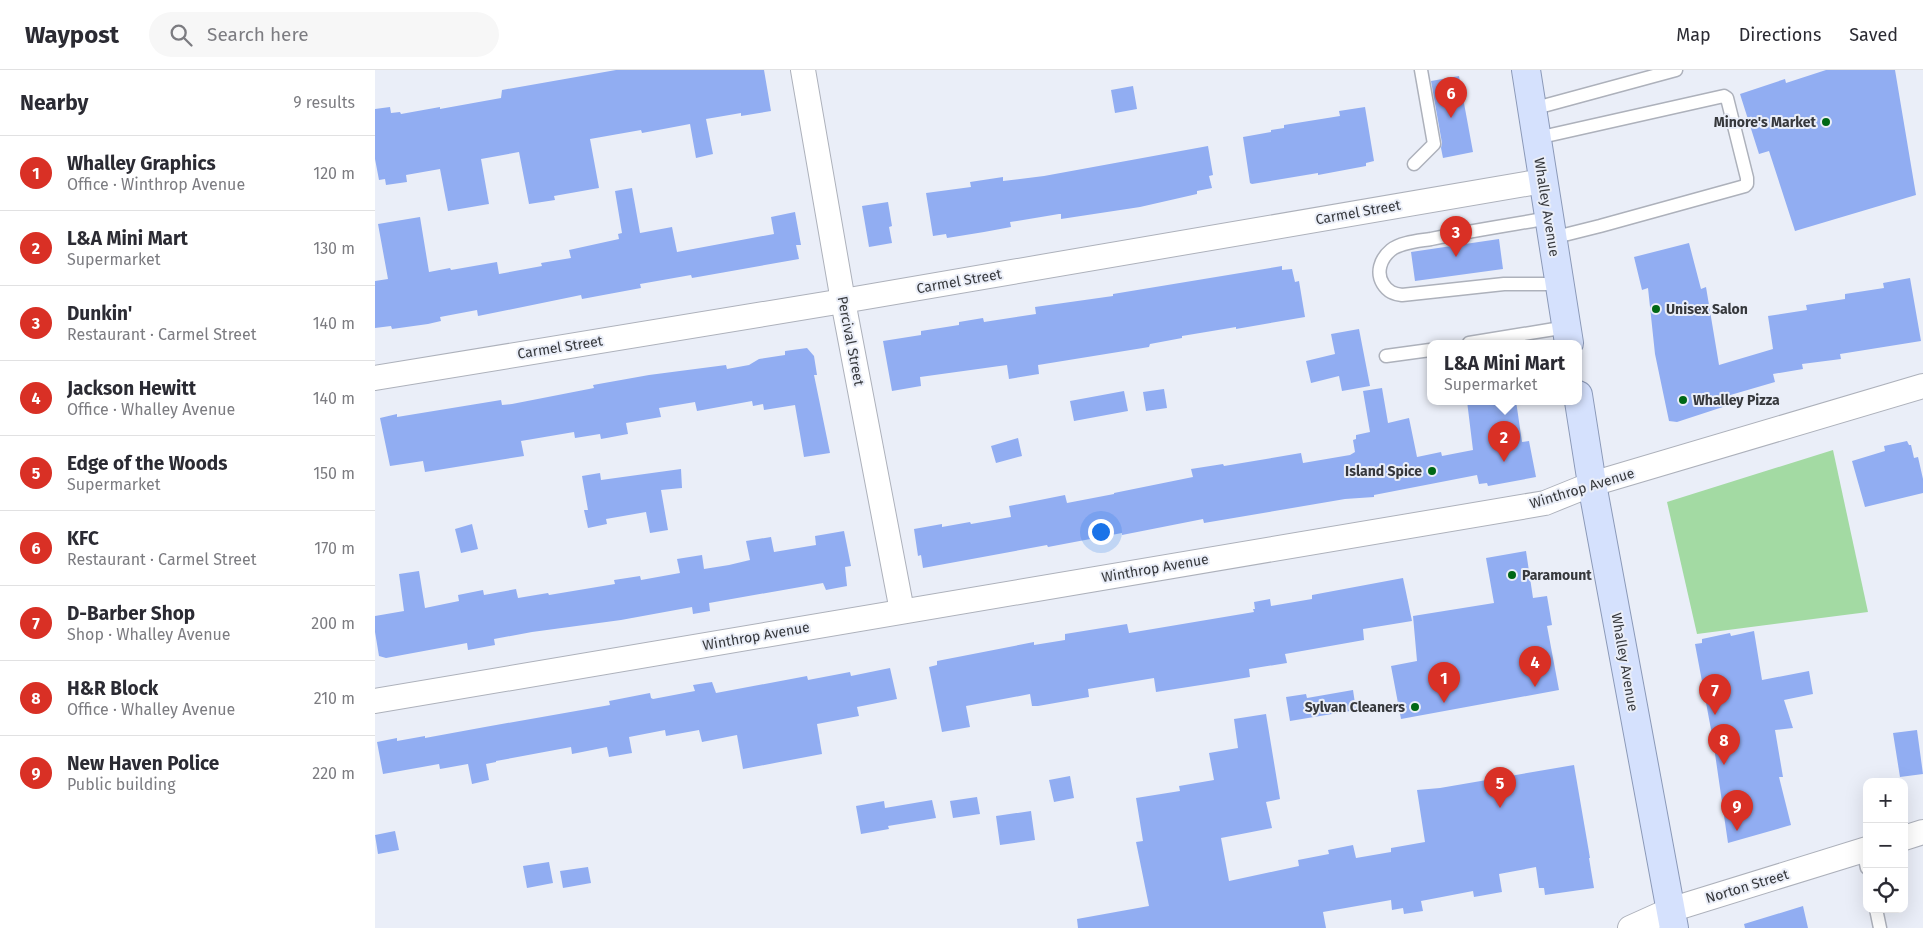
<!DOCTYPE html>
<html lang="en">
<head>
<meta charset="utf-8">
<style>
	:root { --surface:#fff; --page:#f7f7f7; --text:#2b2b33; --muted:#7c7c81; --line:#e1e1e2; --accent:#d93025 }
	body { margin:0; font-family:"Fira Sans",sans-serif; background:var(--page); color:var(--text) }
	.controls { position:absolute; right:15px; bottom:15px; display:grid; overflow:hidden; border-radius:10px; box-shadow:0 5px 20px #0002 }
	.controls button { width:45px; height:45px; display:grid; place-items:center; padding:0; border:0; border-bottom:1px solid var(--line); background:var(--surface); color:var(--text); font:25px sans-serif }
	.you { position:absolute; left:725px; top:461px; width:18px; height:18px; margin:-12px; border:4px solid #fff; border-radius:50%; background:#1a73e8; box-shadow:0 0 0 8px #1a73e833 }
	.badge { display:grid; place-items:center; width:32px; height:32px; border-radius:50%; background:var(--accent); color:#fff; font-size:16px; font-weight:700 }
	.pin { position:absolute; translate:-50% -41px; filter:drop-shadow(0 1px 2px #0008) }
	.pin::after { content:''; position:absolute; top:26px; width:18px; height:15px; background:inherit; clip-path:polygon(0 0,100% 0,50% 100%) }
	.popup { position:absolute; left:1052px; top:270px; width:155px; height:65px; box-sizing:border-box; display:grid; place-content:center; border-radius:10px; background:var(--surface); filter:drop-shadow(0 1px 4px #0005); font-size:16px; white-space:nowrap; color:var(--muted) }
	.popup b { font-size:19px; color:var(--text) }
	.popup::after { content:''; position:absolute; left:50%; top:100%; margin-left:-10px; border:10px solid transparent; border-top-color:var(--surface) }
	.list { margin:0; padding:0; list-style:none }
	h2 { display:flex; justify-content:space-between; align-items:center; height:65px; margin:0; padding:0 20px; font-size:21px }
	h2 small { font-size:16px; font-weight:400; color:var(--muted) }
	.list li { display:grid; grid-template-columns:32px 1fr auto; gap:15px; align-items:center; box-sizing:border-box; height:75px; padding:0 20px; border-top:1px solid var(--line) }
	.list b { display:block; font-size:19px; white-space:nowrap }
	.list p { margin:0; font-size:16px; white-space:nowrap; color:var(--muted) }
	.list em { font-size:16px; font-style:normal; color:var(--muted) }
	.icon { flex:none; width:28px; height:28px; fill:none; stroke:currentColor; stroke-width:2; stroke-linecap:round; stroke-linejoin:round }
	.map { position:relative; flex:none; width:1548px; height:858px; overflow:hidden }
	header { display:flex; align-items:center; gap:30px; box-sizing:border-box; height:70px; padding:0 25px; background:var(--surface); border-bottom:1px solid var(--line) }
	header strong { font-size:24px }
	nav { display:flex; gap:28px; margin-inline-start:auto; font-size:18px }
	.search { width:350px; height:45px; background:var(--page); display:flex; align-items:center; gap:12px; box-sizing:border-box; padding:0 18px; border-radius:28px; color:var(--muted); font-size:19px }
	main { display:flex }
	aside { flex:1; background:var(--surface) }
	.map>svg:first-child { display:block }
	.green { fill:#a3daa3 }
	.building { fill:#91adf2 }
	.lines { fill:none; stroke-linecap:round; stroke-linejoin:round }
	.lane-casing { stroke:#adb1bb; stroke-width:15 }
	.street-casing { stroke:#adb1bb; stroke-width:26 }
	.primary-casing { stroke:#8b99b8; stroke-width:30 }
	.lane { stroke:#fff; stroke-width:12 }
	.street { stroke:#fff; stroke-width:24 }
	.primary { stroke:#d5e1fd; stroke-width:28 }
	.poi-dot { fill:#006815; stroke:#eaeef8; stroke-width:2 }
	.labels { text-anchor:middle; stroke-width:4; stroke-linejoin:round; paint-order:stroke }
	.poi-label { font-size:14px; font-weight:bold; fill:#36383c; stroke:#eaeef8; text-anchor:end }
	.street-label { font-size:14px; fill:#36383c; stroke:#eaeef8 }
</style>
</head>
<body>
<header>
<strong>Waypost</strong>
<div class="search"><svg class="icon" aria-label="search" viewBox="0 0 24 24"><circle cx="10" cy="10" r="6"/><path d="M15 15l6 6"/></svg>Search here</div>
<nav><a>Map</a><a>Directions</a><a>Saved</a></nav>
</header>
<main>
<aside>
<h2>Nearby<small>9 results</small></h2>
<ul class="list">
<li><span class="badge">1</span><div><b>Whalley Graphics</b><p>Office · Winthrop Avenue</p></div><em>120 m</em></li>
<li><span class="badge">2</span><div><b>L&amp;A Mini Mart</b><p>Supermarket</p></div><em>130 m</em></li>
<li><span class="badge">3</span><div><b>Dunkin'</b><p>Restaurant · Carmel Street</p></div><em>140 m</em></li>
<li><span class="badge">4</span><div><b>Jackson Hewitt</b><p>Office · Whalley Avenue</p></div><em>140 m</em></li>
<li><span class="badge">5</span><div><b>Edge of the Woods</b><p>Supermarket</p></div><em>150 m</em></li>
<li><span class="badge">6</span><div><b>KFC</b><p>Restaurant · Carmel Street</p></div><em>170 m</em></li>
<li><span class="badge">7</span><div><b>D-Barber Shop</b><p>Shop · Whalley Avenue</p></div><em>200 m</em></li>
<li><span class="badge">8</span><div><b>H&amp;R Block</b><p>Office · Whalley Avenue</p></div><em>210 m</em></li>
<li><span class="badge">9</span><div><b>New Haven Police</b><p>Public building</p></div><em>220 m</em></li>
</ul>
</aside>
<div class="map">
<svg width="1548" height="858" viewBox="0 0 1548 858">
	<rect width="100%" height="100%" fill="#eaeef8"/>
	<!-- green -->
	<path class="green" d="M1458,380L1493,542L1322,564L1292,432Z"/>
	<!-- building -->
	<path class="building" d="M241,0H389L396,41L366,46V43L331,49L338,84L321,88L315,54L267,63L266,60L215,69L224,118L179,126L180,130L154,134L144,82L106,89L114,134L73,141L65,99L31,105L32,112L11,115L10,109L4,110L0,89V39L15,37L16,43L25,42L26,44L65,37V39L126,28L127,20Z
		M1451,0H1520L1541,125L1420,161L1394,81L1384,84L1365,24L1410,9L1411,13Z
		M1084,6L1098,82L1068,88L1066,78L1067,73L1056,11Z
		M758,16L762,39L740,43L736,20Z
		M990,37L999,91L991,93V96L943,105V103L877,114L875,113L868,67L896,62V60L909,58V55L965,46L964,41Z
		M833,76L838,105L834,106L837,118L822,121V124L765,137L686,149V144H684L642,151L635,152L636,157L609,162L572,168L571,164L558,166L551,123L596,117L595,112L628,107V111L669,106Z
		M257,118L265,163L297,157L302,182L399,164L396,147L420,142L426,175H421L424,189L317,208L316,205L265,214L266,218L207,229L206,225L103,246L102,240L65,247L66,251L53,254L17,259L16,256L0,258V211L13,209L3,154L45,147L54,202L75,198L76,200L122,192L124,204L167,196L166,193L196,188L194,180L244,169L243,164L247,163L240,121Z
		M513,132L517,156L514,157L517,173L494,177L487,136Z
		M1124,169L1128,199L1040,211L1036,182Z
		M1314,173L1326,219L1331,217L1344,295L1398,279L1393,246L1432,240L1431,235L1470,229V224L1509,218L1508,213L1535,208L1546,271L1465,284L1466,289L1427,294L1428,299L1398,304L1400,312L1352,326L1354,335L1302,352L1294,351L1280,284L1273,218L1267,220L1259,187Z
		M907,196V200L917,199L920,212L924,211L930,247L861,259V257L807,266V268L775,274L774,277L663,295L664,304L634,309L632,295L545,307L546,316L517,321L508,271L546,265V261L584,255V252L608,248L609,252L661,244L660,237L738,226V224Z
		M984,259L995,316L967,321L964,306L936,313L931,291L960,284L956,264Z
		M432,278L439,286L442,305H439L455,383L429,387L420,335L389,340L388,334L378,336L377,331L322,341L320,332L284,338L286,347L251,353L253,364L226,369L225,364L200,368L199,362L146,371L149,386L50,402L48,391L15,396L5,348L22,344V347L126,330L127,335L137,334L219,318L218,315L274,305L351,295L352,299L374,295L384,289L410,285V281Z
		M1007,318L1013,353L1034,348L1042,387L1066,382L1067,386L1098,380L1092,331H1141L1147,372L1154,371L1161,407L1113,416L1112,413L1104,414L1102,405L999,425V427L970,429L829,453L828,449L747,465V463L673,477L672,475L548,498L546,485L543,486L539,459L567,454V457L595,452L596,454L636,447L634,436L690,425L692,433L739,424V423L818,407L816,399L848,394L849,396L926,383L928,393L975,385L980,382L978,370L981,369V365L995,362L988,321Z
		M789,319L792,338L771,341L768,322Z
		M749,321L753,341L699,351L695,331Z
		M643,368L647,386L621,393L616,376Z
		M1532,371L1534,375H1536L1539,388L1543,387L1548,409V423L1490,437L1477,391L1510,381L1509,376Z
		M306,399L307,418L286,420L293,460L275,463L271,442L231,449L232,454L213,458L209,440H213L207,406L225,403L226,410Z
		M97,454L103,479L86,483L80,459Z
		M469,461L476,496L470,497L472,516L451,520L448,513L334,533L335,541L318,544L317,537L246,550L157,562L119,569L120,575L93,580L92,573L11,588L4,586L0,562V546L29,541L24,504L44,501L50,538L84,531L83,525L108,520L109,525L141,519L143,528L173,523L174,525L240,514L239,510L265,506L266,510L305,503L302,489L327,485L329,499L354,495L375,490L371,471L396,467L399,482L441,475L440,466Z
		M1151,481L1158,528L1172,526L1177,555L1172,556L1184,620L1026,649L1016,596L1042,591L1038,546L1119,533L1111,488Z
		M1028,508L1037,551L988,559L989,570L910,584L912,593L874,599L875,607L845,612L781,622L779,608L713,619L714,627L663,636H657L655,624L591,636L595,657L567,662L554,597L562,595V591L659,572V575L690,570V564L752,554L754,563L879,542L878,539H880L879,532L895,529L896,536L937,529V525Z
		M1379,561L1387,610L1434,601L1438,624L1409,630L1418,658L1400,660L1408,707H1404L1416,755L1353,773L1338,670L1320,574L1327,573V569L1355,563L1356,566Z
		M515,598L522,629L482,637L484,646L442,654L447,684L368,699L362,665L327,672L324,660L291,666L290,660L254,667L257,683L234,687L232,677L197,684L196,677L121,691V692L111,694L114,710L97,714L93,694L65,699L64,694L8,704L2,672L22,668V671L50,666V668L110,657L235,635L234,631L275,623L276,628L278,629L320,621L318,615L337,612L341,623L432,606L433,610L475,602L476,606Z
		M978,620L981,640L915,651L911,627L931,624L932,628Z
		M891,644L905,729L891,732L897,758L846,768L854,811L924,796L923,790L954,784L953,780L978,775L981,788L1016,782V778L1050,772L1042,720L1065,718L1199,695L1215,788H1214L1219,818L1170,825L1169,818H1164L1161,797L1124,804L1127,822L1099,827L1098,821L1046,831L1048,841L1029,844L1028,838L1017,840L1016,830L948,842L951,858H703L702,849L774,836L761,772L768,771L761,728L805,721L804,716L839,710L834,683L863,678L859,649Z
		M1542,660L1548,704L1525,707L1518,663Z
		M695,706L699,728L679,732L674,710Z
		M602,727L605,744L578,748L575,731Z
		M557,730L561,748L513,756L514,759L486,764L481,736L509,731L510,738Z
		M656,741L660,770L625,775L621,746Z
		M20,761L24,780L3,784L0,765Z
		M174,792L178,813L152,818L148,796Z
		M213,797L216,813L188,818L185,801Z
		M1428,836L1433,858H1370L1369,854Z"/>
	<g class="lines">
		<!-- lane casing -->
		<g class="lane-casing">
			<path id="lane" d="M1157,39L1301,0
				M1162,68L1349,26L1352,28L1372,108V114L1370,116L1225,156L1177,168
				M1039,94L1059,74L1046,0
				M1174,148C1135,155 1095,161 1056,169C1044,171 1026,172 1016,180C1005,189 1001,203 1008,214C1013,222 1019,224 1027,225L1129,214H1185
				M1094,273L1192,257
				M1011,286L1055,280
				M1488,780L1492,798
				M1501,839L1505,858"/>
		</g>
		<!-- street casing -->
		<g class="street-casing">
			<path id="street" d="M428,0L468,231L527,541
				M0,308L468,231L1168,111
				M0,631L1170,433L1217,414L1548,316
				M1529,768L1548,762
				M1255,858L1295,840L1492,779"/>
		</g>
		<!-- primary casing -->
		<g class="primary-casing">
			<path id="primary" d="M1151,0L1194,273
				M1203,325L1217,414L1299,858"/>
		</g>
		<!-- lane -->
		<use href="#lane" class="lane"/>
		<!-- street -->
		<use href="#street" class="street"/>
		<!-- primary -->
		<use href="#primary" class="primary"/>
	</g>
	<!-- markers -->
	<g class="poi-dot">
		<circle cx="1451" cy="52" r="5"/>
		<circle cx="1281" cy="239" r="5"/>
		<circle cx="1308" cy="330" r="5"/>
		<circle cx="1057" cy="401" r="5"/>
		<circle cx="1137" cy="505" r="5"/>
		<circle cx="1040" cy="637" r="5"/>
	</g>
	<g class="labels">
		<!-- poi labels -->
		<g class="poi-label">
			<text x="1441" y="57">Minore's Market</text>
			<text x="1291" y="244" text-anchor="start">Unisex Salon</text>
			<text x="1318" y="335" text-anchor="start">Whalley Pizza</text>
			<text x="1047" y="406">Island Spice</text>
			<text x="1147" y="510" text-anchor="start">Paramount</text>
			<text x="1030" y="642">Sylvan Cleaners</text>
		</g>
		<!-- street labels -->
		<g class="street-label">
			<text transform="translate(1172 137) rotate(81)" y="5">Whalley Avenue</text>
			<text transform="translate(983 142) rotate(-10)" y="5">Carmel Street</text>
			<text transform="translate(584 211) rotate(-10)" y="5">Carmel Street</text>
			<text transform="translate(476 271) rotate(79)" y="5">Percival Street</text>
			<text transform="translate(185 277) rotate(-9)" y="5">Carmel Street</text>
			<text transform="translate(1207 418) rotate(-17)" y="5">Winthrop Avenue</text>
			<text transform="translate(780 498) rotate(-10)" y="5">Winthrop Avenue</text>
			<text transform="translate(381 566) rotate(-10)" y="5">Winthrop Avenue</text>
			<text transform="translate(1250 592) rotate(80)" y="5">Whalley Avenue</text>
			<text transform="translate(1372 816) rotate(-17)" y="5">Norton Street</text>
		</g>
	</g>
</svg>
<div class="controls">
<button>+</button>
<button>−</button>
<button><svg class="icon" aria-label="locate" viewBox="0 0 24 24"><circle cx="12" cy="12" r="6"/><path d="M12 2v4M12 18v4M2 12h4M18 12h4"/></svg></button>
</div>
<div class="you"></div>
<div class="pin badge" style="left:1069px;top:633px">1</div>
<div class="pin badge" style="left:1129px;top:392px">2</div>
<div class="popup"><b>L&amp;A Mini Mart</b>Supermarket</div>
<div class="pin badge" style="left:1081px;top:187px">3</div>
<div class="pin badge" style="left:1160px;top:617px">4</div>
<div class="pin badge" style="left:1125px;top:738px">5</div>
<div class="pin badge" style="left:1076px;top:48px">6</div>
<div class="pin badge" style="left:1340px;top:645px">7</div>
<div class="pin badge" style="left:1349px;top:695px">8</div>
<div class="pin badge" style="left:1362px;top:761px">9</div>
</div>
</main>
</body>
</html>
